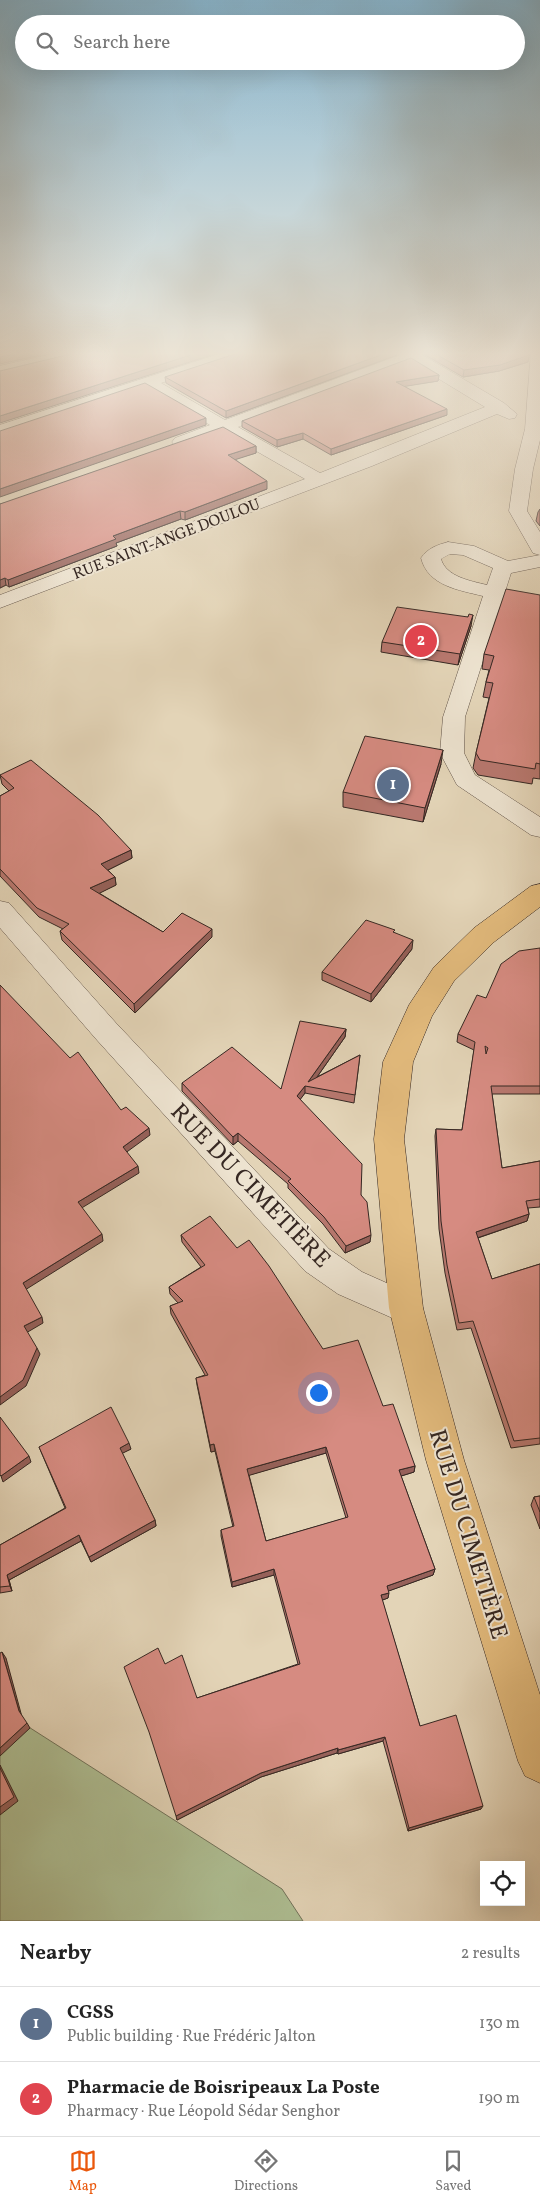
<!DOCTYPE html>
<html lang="en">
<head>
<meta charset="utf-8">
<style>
	:root { --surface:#fff; --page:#f2f2f2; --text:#222; --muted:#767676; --line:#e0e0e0; --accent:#ea580c }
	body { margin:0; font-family:Vollkorn,serif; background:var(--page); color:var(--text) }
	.controls { position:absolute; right:15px; bottom:15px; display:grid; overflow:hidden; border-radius:0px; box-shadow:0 5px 20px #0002 }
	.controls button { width:45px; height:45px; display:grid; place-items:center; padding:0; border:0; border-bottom:1px solid var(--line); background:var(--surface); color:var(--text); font:25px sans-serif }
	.you { position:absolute; left:318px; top:1392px; width:18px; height:18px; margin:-12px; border:4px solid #fff; border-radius:50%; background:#1a73e8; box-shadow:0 0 0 8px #1a73e833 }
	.badge { display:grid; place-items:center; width:32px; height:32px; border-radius:50%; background:var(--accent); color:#fff; font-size:16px; font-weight:700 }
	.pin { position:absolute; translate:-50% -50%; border:2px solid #fff; box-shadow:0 1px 5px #0006 }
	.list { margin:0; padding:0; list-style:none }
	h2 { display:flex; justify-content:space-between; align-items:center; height:65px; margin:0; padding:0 20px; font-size:21px }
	h2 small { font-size:16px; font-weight:400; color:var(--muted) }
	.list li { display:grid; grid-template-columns:32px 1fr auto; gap:15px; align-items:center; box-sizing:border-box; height:75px; padding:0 20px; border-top:1px solid var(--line) }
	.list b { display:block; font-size:19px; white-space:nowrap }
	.list p { margin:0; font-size:16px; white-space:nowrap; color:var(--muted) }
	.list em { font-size:16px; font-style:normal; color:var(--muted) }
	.icon { flex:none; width:28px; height:28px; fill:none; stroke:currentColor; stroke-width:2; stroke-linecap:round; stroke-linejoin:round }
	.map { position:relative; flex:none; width:540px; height:1921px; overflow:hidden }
	.search { position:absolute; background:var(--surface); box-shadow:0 5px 20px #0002; left:15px; right:15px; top:15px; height:55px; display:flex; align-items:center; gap:12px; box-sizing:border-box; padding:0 18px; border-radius:28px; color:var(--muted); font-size:19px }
	.sheet { height:215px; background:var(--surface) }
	nav { display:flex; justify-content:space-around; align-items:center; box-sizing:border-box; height:70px; border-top:1px solid var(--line); background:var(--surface); font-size:14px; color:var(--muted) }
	nav a { display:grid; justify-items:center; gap:2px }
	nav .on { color:var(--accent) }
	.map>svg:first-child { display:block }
	.green { fill:#aebe93; stroke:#72735b }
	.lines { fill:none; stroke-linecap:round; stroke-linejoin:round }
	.minor-casing { stroke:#615348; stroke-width:1 }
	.major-casing { stroke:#362823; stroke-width:1 }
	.minor { fill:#ede3d0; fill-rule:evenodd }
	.major { fill:#e2ba7c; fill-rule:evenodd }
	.wall { fill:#b8786f; stroke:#362823; fill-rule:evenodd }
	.shaded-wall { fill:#96615a; stroke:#362823 }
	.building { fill:#d68b81; stroke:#362823; fill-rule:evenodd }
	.labels { text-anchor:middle; stroke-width:4; stroke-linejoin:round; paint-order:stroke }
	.far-street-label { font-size:16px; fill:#362823; stroke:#ede3d0 }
	.near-street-label { font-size:24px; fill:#362823; stroke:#ede3d0 }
</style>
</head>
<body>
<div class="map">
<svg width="540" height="1921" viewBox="0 0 540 1921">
	<rect width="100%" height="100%" fill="#e3d4b7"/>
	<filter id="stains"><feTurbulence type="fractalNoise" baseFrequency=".004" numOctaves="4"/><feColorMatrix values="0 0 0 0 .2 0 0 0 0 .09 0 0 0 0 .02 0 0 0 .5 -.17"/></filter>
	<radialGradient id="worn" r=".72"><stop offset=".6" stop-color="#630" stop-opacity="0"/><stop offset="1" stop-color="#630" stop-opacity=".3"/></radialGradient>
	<!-- green -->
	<path class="green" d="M0,1698L24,1724L282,1889L303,1921H0Z"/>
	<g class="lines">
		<!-- minor casing -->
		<g class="minor-casing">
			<path id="minor" d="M61,352H87L85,355L0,376V366Z
				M225,352H247L245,355L161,383L225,420L400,355L398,352L419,353L504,403L517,414L515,418L509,419L497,414L372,466L0,608V595L305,479L223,432L187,446H175L172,442L175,438L210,425L146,388L0,436V425ZM411,362L485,407L320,473L238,427Z
				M531,352H540V440L533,469L527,511L540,532V555L533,553L509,511L515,469L525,429Z
				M448,542L474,546L508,561L540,555V567L511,573L465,717L464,753L475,775L540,817V837L531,835L457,785L440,753L443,717L483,596C459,590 428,586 421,558C428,548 437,545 448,542ZM450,554L463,555L493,568L487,585C471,581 446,577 441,559Z
				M0,901L9,903L116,1023L329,1249L362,1272L418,1297L423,1308L418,1319L406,1324L338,1294L305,1271L96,1039L0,928Z"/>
		</g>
		<!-- major casing -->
		<g class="major-casing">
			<path id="major" d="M540,884V907L494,942L454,981L432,1016L413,1062L404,1139L423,1308L464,1460L540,1695V1783L525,1776L518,1761L426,1460L389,1308L374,1139L383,1062L409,1005L434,967L474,928L531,886Z"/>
		</g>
		<!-- minor -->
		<use href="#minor" class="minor"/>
		<!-- major -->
		<use href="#major" class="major"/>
	</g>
	<!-- wall -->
	<path class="wall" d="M420,352H530L528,362L499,371L463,377Z
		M397,355L226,418L166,383L165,377Z
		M439,375L438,381L404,386L447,415L331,455L303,439L277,447L242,427V421Z
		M256,446V453L235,459L267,489L185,520L181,519L116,543L117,546L9,587L6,585L0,588V504Z
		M540,509V526L536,521L538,512Z
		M540,595V779L533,778L532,784L478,775L473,768L476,753L489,698L483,697L486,682L489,670L482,669L484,654Z
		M468,617L471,626L458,665L381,652L382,642Z
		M441,764L423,822L343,807V792Z
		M0,775L131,850L132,858L108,870L115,877L116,885L99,893L163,932L212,937L135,1013L62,940L60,931L63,929L39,917L0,876V796L9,791L2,784Z
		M394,932L412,949L371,1002L322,980V972Z
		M540,948V1094H492L502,1168L540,1161V1207L528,1208L529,1214L527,1221L478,1238L492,1279L540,1264V1444L511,1448L471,1328L457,1330L445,1273L439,1229L435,1136L436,1129L462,1130L474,1050L457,1042L458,1034L486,998Z
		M346,1029L345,1037L317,1077L360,1055L354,1103L305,1093L300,1099L361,1195L370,1242L345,1253L323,1224L288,1188V1184L238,1141L233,1145L182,1091V1083L281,1089Z
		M181,1235L323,1349L383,1406L415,1466L414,1472L401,1476L435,1569L433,1575L388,1591V1598L382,1600L420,1726L481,1809L408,1831L383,1741L338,1754L337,1753L261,1777L177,1820L165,1664L197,1698L298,1664L274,1575L232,1587L221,1536V1530L233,1527L215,1451L211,1452L197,1385L196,1378L205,1375L171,1314L170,1306L178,1303L170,1294L169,1287L201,1267L182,1242ZM326,1453L346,1518L266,1541L249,1475Z
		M39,1447L131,1449L122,1453L155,1520L156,1526L91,1562L81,1541L9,1580L12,1591L0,1593V1545L65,1508Z
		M540,1496V1529L531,1505L534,1497Z"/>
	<!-- shaded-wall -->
	<path class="shaded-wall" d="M25,352H55L0,364V357Z
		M200,352H221L0,423V416Z
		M389,352H398L397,355L226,418V411Z
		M529,355L528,362L499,371L463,377L464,370Z
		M439,375L438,381L395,388L396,382Z
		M447,409V415L331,455V449Z
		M206,418V425L0,497V489Z
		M303,433V439L277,447V440Z
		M256,446V453L228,462V455Z
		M267,481V489L185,520V512Z
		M180,511L181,519L116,543L117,546L9,587L8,580L113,536Z
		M5,578L6,585L0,588V580Z
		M473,615L471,626L458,665L460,654Z
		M443,750L441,764L423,822L425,808Z
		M131,850L132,858L102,873L101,864Z
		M115,877L116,885L92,897L90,888Z
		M212,929V937L135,1013L134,1004Z
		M413,940L412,949L371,1002V994Z
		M346,1029L345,1037L310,1087L308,1082Z
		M305,1086V1093L297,1104V1096Z
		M149,1128L150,1135L124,1154L123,1147Z
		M238,1133V1141L233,1145V1137Z
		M138,1166L139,1173L80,1209L78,1202Z
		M529,1214L527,1221L474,1239L476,1232Z
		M102,1234L103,1241L25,1290L23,1283Z
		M371,1235L370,1242L345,1253L346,1246Z
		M42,1317L43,1323L26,1333L24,1326Z
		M37,1348L40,1354L26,1386L0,1405V1397Z
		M129,1443L131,1449L121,1454L120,1448Z
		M214,1444L215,1451L211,1452L210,1445Z
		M326,1447V1453L247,1476V1469Z
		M29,1456L31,1462L3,1482L1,1476Z
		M415,1466L414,1472L398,1477L399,1470Z
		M155,1520L156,1526L91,1562L89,1557Z
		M79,1535L81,1541L9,1580L12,1591L10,1586L7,1575Z
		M274,1569V1575L232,1587V1582Z
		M435,1569L433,1575L386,1592L387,1586Z
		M389,1593L388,1598L380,1601L381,1595Z
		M2,1652L6,1658L22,1717L19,1711Z
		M27,1723L30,1728L0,1756V1748Z
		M385,1737L383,1741L338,1754V1750Z
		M338,1748L337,1753L261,1777L177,1820L176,1816L261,1773Z
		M0,1765L18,1801L0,1815Z
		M483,1806L481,1809L408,1831L409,1828Z"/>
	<!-- building -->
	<path class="building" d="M0,352H25L0,357Z
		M79,352H200L0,416V371Z
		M241,352H389L226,411L165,377Z
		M432,352H530L529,355L500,365L464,370Z
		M411,358L439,375L396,382L447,409L331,449L303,433L277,440L242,421Z
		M145,383L206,418L0,489V431Z
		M223,427L256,446L228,455L267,481L185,512L180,511L113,536L116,539L8,580L5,578L0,580V504Z
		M506,589L540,595V764L536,763L535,769L480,760L476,753L493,683L486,682L494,656L484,654Z
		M397,607L468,617L469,614L473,615L460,654L382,642Z
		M365,736L443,750L425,808L343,792Z
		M31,760L98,815L131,850L101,864L115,877L90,888L163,932L182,913L212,929L134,1004L60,931L69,924L37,908L0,869V796L14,788L0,775Z
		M366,920L395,930L393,932L413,940L371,994L322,972Z
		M540,948V1086H491L502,1168L540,1161V1199L526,1201L529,1214L476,1232L492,1279L540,1264V1438L514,1441L473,1321L459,1323L447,1265L441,1221L436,1129L462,1130L475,1042L458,1034L477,995L486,998L501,964L519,951ZM485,1046L488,1048L486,1054Z
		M0,985L70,1058L78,1052L121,1110L126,1107L149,1128L123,1147L138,1166L78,1202L102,1234L23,1283L42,1317L24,1326L37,1348L23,1380L0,1397Z
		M300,1021L346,1029L308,1082L360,1055L355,1095L305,1086L297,1096L362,1164L361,1195L367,1202L371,1235L346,1246L324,1217L288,1181L291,1179L238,1133L233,1137L182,1083L232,1047L281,1089Z
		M210,1216L237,1248L249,1240L269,1266L323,1349L358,1340L383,1406L393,1404L415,1466L399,1470L435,1569L387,1586L389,1593L381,1595L420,1726L456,1715L483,1806L409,1828L385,1737L338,1750V1748L261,1773L176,1816L149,1732L124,1667L158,1648L165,1664L182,1655L197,1698L300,1664L274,1569L232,1582L221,1530L234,1526L214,1444L210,1445L196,1378L208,1375L170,1306L183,1301L169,1287L205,1265L181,1235ZM326,1447L348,1517L266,1541L247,1469Z
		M111,1407L129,1443L120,1448L155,1520L89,1557L79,1535L7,1575L10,1586L0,1587V1545L66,1508L39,1447Z
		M0,1417L29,1456L1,1476L0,1475Z
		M540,1496V1512L534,1497Z
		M2,1652L19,1711L27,1723L0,1748V1653Z
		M0,1768L14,1797L0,1807Z"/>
	<!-- sky -->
	<linearGradient id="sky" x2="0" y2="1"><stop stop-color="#87b6d0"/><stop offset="0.57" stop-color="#f2ecdf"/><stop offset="1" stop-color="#f2ecdf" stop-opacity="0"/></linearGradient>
	<rect width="540" height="620" fill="url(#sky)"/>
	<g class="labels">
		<!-- far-street labels -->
		<g class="far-street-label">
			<text transform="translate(166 538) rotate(-21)" y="6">RUE SAINT-ANGE DOULOU</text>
		</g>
		<!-- near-street labels -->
		<g class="near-street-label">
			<text transform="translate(251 1185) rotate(46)" y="8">RUE DU CIMETIÈRE</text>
			<text transform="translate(469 1534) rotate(73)" y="8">RUE DU CIMETIÈRE</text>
		</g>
	</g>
	<rect width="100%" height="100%" filter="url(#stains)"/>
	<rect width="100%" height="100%" fill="url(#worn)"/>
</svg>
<div class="controls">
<button><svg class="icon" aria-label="locate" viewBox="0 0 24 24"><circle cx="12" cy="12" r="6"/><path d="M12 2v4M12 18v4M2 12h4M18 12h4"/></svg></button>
</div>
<div class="you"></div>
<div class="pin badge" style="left:393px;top:785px;background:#5c6f8a">1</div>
<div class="pin badge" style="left:421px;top:641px;background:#e0444e">2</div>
<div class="search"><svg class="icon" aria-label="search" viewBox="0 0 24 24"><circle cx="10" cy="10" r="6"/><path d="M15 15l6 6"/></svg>Search here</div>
</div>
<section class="sheet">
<h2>Nearby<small>2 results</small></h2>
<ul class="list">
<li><span class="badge" style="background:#5c6f8a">1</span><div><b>CGSS</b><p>Public building · Rue Frédéric Jalton</p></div><em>130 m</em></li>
<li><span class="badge" style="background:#e0444e">2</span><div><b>Pharmacie de Boisripeaux La Poste</b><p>Pharmacy · Rue Léopold Sédar Senghor</p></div><em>190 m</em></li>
</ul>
</section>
<nav>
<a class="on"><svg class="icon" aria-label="map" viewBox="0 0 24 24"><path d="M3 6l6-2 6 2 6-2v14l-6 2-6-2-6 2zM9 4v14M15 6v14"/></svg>Map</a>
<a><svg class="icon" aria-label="directions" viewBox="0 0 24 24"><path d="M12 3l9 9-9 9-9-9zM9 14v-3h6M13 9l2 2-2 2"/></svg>Directions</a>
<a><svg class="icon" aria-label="saved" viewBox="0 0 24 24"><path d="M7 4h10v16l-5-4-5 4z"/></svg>Saved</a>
</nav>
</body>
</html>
